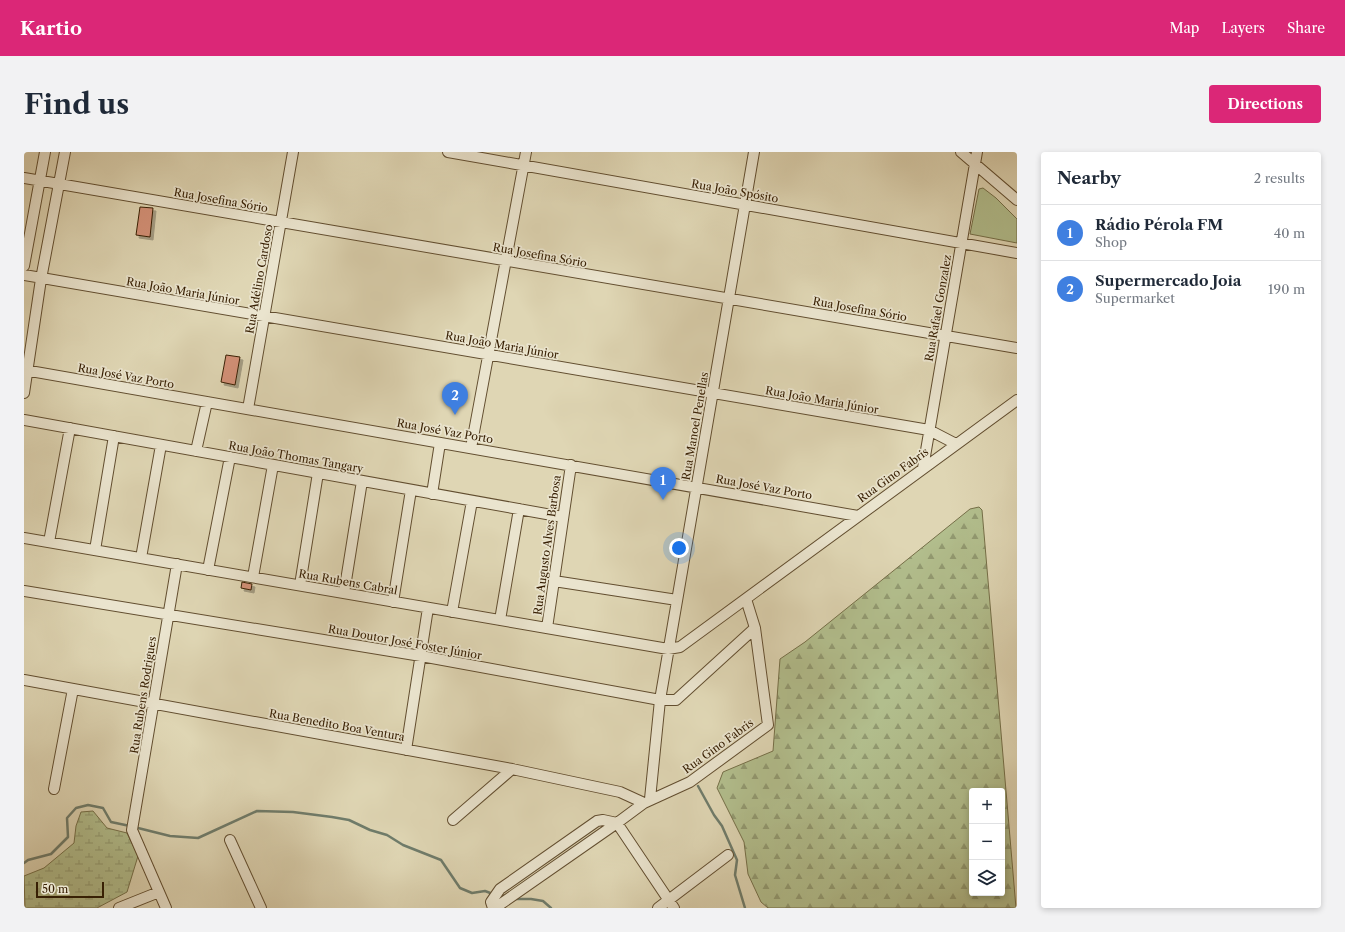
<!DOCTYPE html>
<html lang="en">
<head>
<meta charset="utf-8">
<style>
	:root { --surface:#fff; --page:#f2f2f3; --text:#1f2937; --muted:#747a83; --line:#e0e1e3; --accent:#db2777 }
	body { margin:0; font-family:"Libre Caslon Text",serif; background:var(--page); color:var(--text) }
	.controls { position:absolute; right:12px; bottom:12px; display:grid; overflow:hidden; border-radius:4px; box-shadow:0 2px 6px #0003 }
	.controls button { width:36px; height:36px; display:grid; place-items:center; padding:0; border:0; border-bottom:1px solid var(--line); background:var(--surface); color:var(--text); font:20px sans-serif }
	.scale { position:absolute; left:12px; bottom:10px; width:68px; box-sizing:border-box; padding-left:4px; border:2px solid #382004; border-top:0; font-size:11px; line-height:14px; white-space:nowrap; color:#382004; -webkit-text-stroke:3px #eae4ce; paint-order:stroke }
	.you { position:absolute; left:655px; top:396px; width:14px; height:14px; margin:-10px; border:3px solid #fff; border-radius:50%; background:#1a73e8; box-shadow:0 0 0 6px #1a73e833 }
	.badge { display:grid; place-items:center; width:26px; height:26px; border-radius:50%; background:var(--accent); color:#fff; font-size:13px; font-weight:700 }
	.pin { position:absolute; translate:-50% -33px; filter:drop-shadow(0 1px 2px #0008) }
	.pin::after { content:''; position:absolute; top:21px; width:14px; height:12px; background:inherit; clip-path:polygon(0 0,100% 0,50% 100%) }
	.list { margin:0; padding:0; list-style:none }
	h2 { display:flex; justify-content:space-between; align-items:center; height:52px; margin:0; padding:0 16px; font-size:17px }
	h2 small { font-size:13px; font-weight:400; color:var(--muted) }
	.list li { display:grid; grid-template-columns:26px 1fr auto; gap:12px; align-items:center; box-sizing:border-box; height:56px; padding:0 16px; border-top:1px solid var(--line) }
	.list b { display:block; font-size:15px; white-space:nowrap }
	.list p { margin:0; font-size:13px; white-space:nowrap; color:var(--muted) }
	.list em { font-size:13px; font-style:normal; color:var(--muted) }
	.icon { flex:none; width:22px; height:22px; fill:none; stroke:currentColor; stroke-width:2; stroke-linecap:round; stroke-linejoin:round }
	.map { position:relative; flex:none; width:993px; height:756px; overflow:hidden; border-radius:4px }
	header { display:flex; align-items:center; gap:24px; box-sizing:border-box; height:56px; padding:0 20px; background:var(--accent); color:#fff }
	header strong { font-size:19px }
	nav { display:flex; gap:22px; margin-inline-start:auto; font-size:14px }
	.intro { display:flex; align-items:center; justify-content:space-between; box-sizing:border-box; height:96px; padding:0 24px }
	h1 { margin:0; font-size:28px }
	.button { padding:10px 18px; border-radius:4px; background:var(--accent); color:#fff; font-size:14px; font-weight:700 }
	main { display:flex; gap:24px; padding:0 24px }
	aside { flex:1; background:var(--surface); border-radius:4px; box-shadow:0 2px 6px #0003 }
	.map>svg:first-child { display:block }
	.forest { fill:url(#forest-firs); stroke:#756f48; fill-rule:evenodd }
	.wetland { fill:url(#wetland-marsh); stroke:#756f48 }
	.green { fill:#b2be8d; stroke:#756f48 }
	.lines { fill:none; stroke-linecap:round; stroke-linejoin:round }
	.stream { stroke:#6f7c6b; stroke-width:2.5 }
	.building { fill:#d49178; stroke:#382004; filter:url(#shadow) }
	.minor-casing { stroke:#624e30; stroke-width:12 }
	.minor { stroke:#eae4ce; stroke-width:10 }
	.labels { text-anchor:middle; stroke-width:3.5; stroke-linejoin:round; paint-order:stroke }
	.street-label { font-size:11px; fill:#382004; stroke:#eae4ce }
</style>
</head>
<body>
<header>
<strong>Kartio</strong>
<nav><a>Map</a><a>Layers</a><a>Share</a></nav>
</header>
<div class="intro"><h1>Find us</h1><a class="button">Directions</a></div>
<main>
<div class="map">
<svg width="993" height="756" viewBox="0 0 993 756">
	<defs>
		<pattern id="forest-firs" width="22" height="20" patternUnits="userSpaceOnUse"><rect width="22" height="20" fill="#b2be8d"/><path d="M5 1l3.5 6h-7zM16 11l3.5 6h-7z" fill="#929a71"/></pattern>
		<pattern id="wetland-marsh" width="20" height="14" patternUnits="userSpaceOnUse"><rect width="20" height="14" fill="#b2be8d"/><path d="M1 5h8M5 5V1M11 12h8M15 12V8" fill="none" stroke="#929a71"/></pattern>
		<filter id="shadow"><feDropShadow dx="3" dy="3" stdDeviation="0" flood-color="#0004"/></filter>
	</defs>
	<rect width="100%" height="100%" fill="#dfd6b4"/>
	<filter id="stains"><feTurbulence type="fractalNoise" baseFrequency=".005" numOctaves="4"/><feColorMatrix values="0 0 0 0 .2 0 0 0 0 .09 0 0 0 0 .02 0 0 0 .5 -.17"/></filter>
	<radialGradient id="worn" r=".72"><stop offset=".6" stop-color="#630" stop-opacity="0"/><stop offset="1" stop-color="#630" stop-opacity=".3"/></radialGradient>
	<!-- forest -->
	<path class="forest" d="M955,355L958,358L992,756H744L737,750L724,722L720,690L693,636L699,620L749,599L756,507L781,490L946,357ZM948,639H978V741H948Z"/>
	<!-- wetland -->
	<path class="wetland" d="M69,659L83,676L103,681L114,704L103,740L73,756H1L0,724L20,716L50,691L52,674L57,660Z"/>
	<!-- green -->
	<path class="green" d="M959,36L972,46L993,67V91L946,82L955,37Z"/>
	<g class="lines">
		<!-- stream -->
		<path class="stream" d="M674,634L690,663L698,674L713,708L711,723L721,756
			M110,675L146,684L174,686L233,659L269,660L308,665L325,668L346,678L363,683L379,693L417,708L436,736L448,741L461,739L469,742
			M0,711L4,708L27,702L44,685L43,666L52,656L64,653L79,656L87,670L106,674
			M489,747H507L519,749L527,756"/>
	</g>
	<!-- building -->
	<path class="building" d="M116,55L129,56L126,85L112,83Z
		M202,203L216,205L211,233L197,230Z
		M218,430L228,432L227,438L217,436Z"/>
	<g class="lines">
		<!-- minor casing -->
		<g class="minor-casing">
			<path id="minor" d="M424,0L993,101
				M937,0L993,48
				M0,26L993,196
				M0,114L21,0
				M0,123L905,278L932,292
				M0,218L834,364
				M0,241L17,127L41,0
				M224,257L269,0
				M0,268L539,365
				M447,296L502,0
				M172,299L183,250
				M899,316L953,0
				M408,342L416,291
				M0,386L644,497L656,495L993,248
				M25,390L46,276
				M71,398L90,284
				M117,406L137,293
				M184,418L206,305
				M229,425L249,313
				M530,429L653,448
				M276,433L294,321
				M0,439L397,504L636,548H652L731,476
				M320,441L338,329
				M369,450L387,338
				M428,460L448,349
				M476,468L495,357
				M523,476L547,313
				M0,528L488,617L596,640L620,651
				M382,598L404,456
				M30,637L49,537
				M626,647L636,548L730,0
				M429,668L488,617
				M206,688L237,756
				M95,756L135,740
				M142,756L108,678L153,412
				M469,756L467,750L476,737L573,669L579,668L593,671L650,756
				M471,756L593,671L620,651L666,630L744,573L731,476L722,447
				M634,756L704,703"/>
		</g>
		<!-- minor -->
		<use href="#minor" class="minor"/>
	</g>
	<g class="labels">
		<!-- street labels -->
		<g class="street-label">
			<text transform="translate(711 39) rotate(10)" y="4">Rua João Spósito</text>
			<text transform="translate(197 48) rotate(10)" y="4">Rua Josefina Sório</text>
			<text transform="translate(516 103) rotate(10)" y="4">Rua Josefina Sório</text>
			<text transform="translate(235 127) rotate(-80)" y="4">Rua Adélino Cardoso</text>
			<text transform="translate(159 139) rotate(10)" y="4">Rua João Maria Júnior</text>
			<text transform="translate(914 156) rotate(-80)" y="4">Rua Rafael Gonzalez</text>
			<text transform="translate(836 157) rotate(10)" y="4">Rua Josefina Sório</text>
			<text transform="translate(478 193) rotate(10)" y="4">Rua João Maria Júnior</text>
			<text transform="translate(102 224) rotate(10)" y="4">Rua José Vaz Porto</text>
			<text transform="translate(798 248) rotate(10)" y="4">Rua João Maria Júnior</text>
			<text transform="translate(671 274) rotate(-80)" y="4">Rua Manoel Penellas</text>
			<text transform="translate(421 279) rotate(10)" y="4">Rua José Vaz Porto</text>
			<text transform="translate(272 305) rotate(10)" y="4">Rua João Thomas Tangary</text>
			<text transform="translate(869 323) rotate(-36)" y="4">Rua Gino Fabris</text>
			<text transform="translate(740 335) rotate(10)" y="4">Rua José Vaz Porto</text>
			<text transform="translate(523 393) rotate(-82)" y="4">Rua Augusto Alves Barbosa</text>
			<text transform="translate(324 430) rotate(10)" y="4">Rua Rubens Cabral</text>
			<text transform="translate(381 490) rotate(10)" y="4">Rua Doutor José Foster Júnior</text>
			<text transform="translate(119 543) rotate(-81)" y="4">Rua Rubens Rodrigues</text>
			<text transform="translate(313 573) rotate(10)" y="4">Rua Benedito Boa Ventura</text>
			<text transform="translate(694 594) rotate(-36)" y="4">Rua Gino Fabris</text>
		</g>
	</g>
	<rect width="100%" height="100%" filter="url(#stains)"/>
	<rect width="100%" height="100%" fill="url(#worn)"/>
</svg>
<div class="controls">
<button>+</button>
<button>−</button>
<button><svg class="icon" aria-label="layers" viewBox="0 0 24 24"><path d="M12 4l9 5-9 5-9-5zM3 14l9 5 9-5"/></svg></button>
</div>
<div class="scale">50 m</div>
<div class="you"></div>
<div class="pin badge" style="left:639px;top:348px;background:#3f7fe0">1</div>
<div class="pin badge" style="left:431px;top:263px;background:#3f7fe0">2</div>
</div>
<aside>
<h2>Nearby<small>2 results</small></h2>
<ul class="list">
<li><span class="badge" style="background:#3f7fe0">1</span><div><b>Rádio Pérola FM</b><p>Shop</p></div><em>40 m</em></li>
<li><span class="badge" style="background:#3f7fe0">2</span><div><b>Supermercado Joia</b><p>Supermarket</p></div><em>190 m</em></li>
</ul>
</aside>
</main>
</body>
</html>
